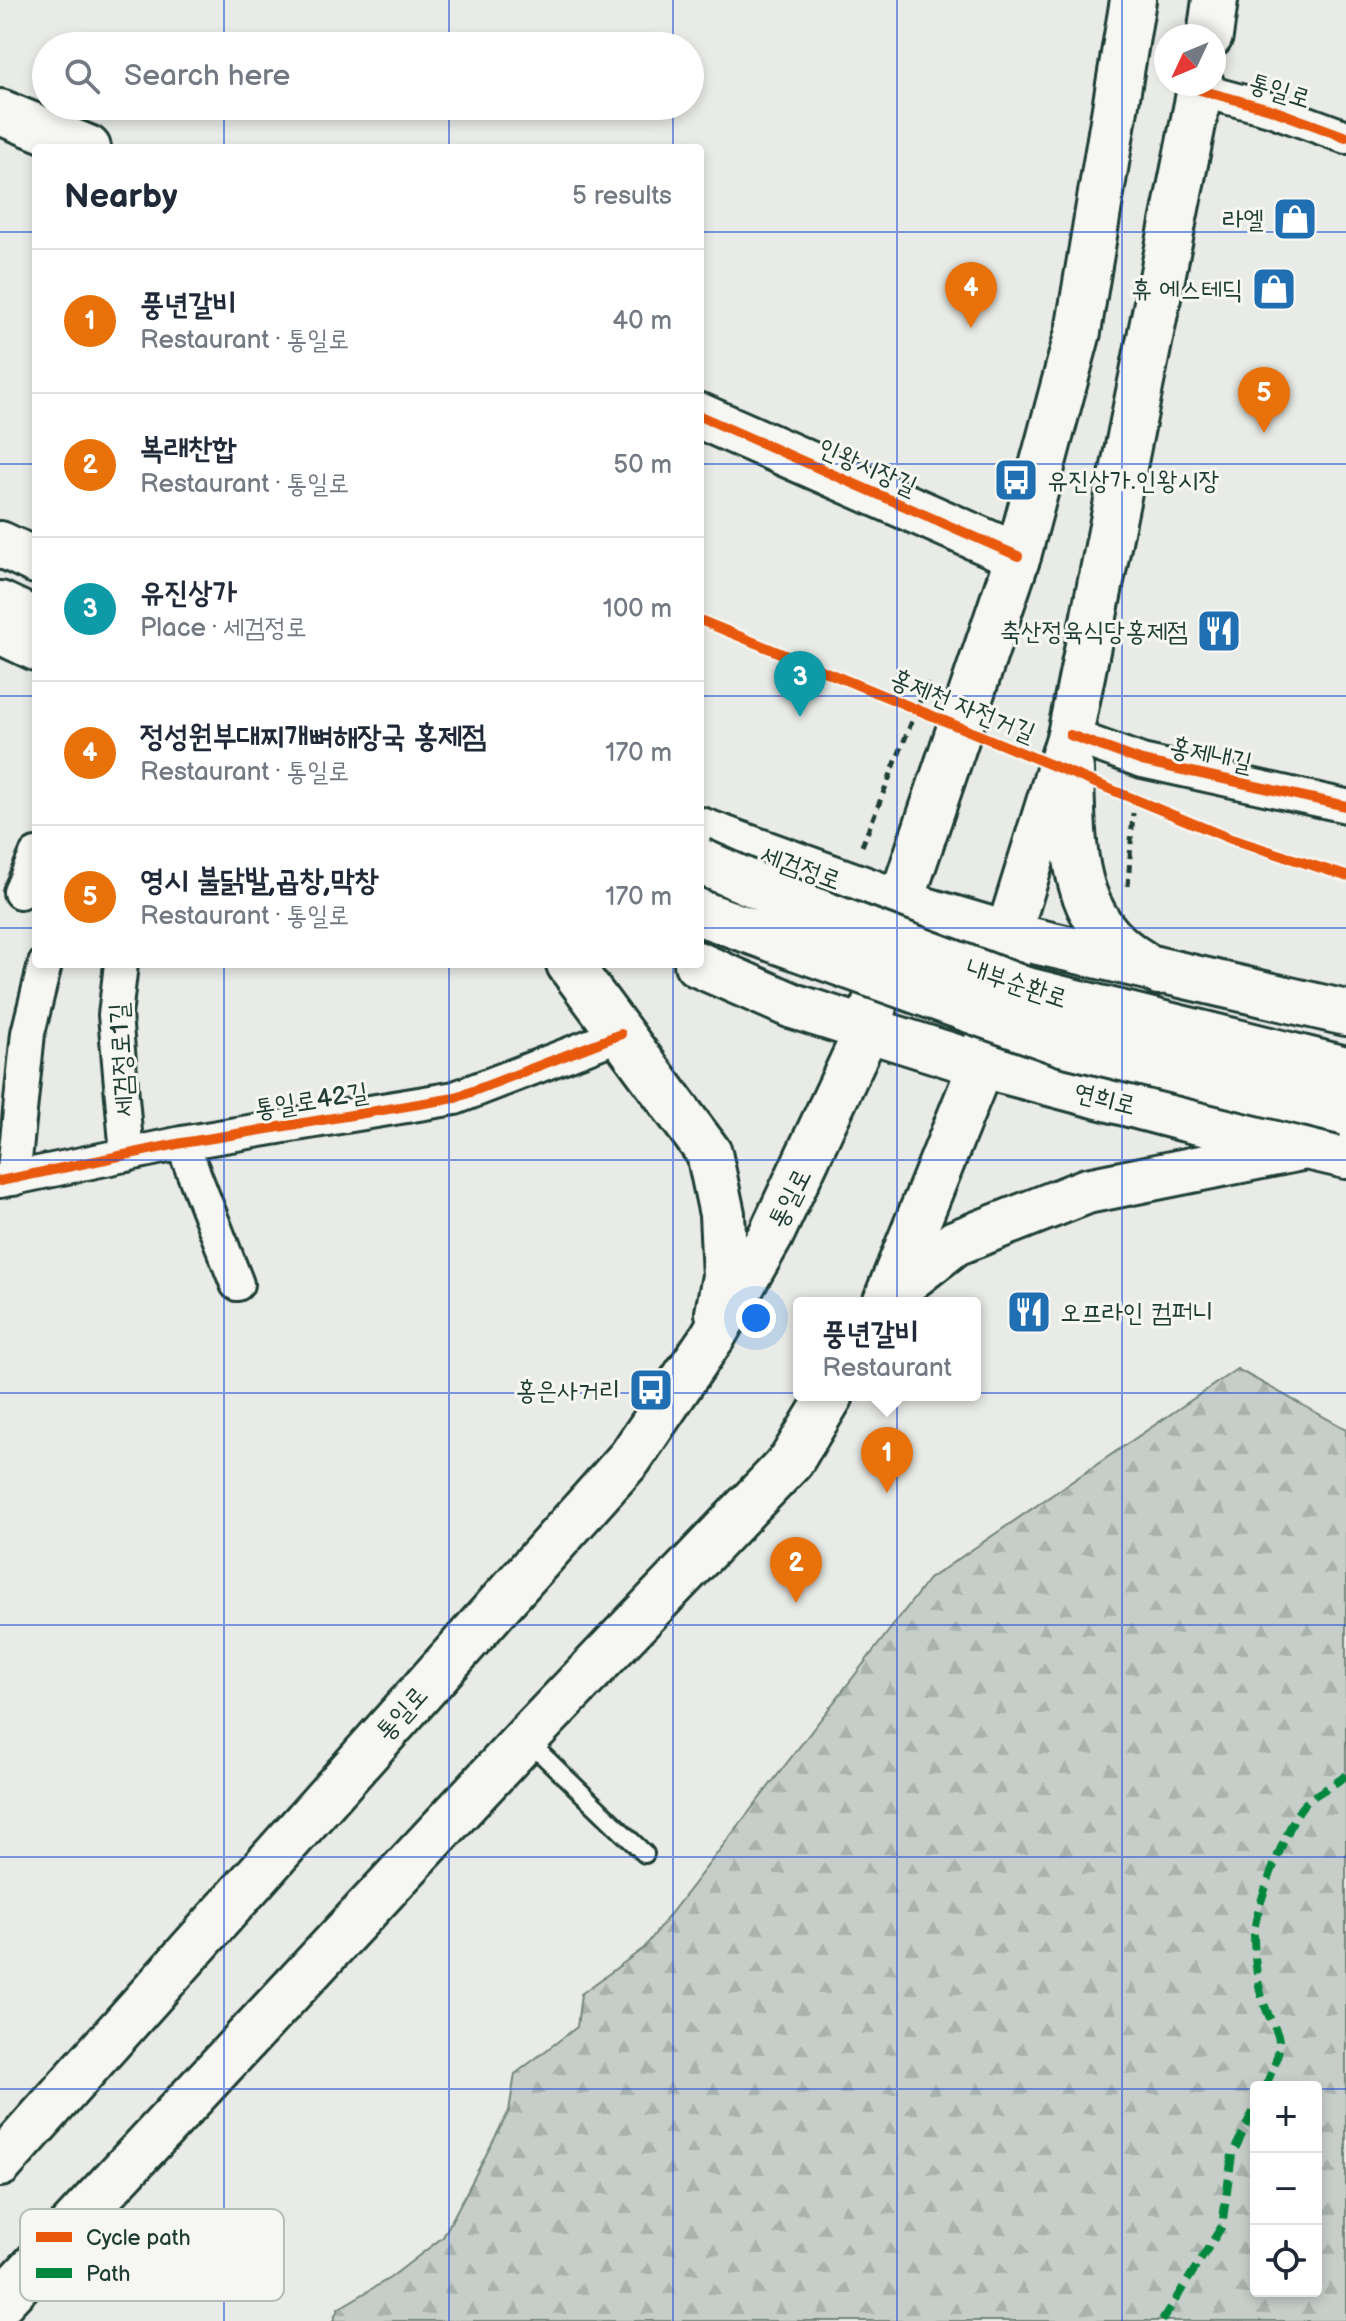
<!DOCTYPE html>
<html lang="en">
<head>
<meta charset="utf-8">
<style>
	:root { --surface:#fff; --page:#f2f2f3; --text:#1f2937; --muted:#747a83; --line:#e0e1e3; --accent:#1f6fb2 }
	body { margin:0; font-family:"Balsamiq Sans","Poor Story",sans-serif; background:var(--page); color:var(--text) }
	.controls { position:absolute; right:24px; bottom:24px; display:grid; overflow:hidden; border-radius:8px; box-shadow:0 4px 12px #0003 }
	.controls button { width:72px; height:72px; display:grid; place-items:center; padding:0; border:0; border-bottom:2px solid var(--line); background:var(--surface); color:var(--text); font:40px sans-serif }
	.compass { position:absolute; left:1154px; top:24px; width:72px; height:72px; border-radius:50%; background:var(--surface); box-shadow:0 4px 12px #0003; rotate:226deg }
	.you { position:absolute; left:756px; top:1318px; width:28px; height:28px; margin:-20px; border:6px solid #fff; border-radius:50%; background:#1a73e8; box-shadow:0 0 0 12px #1a73e833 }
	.badge { display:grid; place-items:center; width:52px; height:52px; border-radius:50%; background:var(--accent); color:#fff; font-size:26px; font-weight:700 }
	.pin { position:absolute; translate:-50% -66px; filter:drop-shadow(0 2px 4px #0008) }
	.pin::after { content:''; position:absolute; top:42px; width:28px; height:24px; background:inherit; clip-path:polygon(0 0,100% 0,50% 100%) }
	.popup { position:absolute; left:793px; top:1297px; width:188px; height:104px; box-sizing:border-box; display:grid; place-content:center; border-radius:8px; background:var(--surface); filter:drop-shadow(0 2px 6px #0005); font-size:26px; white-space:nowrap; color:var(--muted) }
	.popup b { font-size:30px; color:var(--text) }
	.popup::after { content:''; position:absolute; left:50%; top:100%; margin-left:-16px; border:16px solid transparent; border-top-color:var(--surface) }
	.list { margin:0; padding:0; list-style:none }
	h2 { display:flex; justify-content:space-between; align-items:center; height:104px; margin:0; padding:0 32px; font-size:34px }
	h2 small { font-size:26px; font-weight:400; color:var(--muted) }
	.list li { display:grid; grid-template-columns:52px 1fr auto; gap:24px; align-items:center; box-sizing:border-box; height:144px; padding:0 32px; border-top:2px solid var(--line) }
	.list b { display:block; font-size:30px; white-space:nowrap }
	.list p { margin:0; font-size:26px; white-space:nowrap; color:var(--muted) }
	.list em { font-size:26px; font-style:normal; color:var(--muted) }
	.icon { flex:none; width:44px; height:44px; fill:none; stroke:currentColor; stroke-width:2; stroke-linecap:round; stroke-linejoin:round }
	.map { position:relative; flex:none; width:1346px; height:2321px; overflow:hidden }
	.search { position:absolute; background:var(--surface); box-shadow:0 4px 12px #0003; left:32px; top:32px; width:672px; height:88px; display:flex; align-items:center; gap:20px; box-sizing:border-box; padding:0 28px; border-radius:44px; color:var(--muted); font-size:30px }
	.panel { position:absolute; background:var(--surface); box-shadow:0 4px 12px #0003; left:32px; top:144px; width:672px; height:824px; border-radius:8px }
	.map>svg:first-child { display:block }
	.forest { fill:url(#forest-firs); stroke:#73867e; stroke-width:2; fill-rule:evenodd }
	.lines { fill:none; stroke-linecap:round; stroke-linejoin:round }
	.lane-casing { stroke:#1f3d34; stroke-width:22 }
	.street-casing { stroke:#1f3d34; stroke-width:38 }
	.secondary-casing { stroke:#1f3d34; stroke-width:50 }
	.primary-casing { stroke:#1f3d34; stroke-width:50 }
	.highway-casing { stroke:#1f3d34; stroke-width:50 }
	.path { stroke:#1f3d34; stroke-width:5; stroke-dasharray:8 6; stroke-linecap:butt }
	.lane { stroke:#f6f6f2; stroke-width:16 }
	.street { stroke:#f6f6f2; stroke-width:32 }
	.secondary { stroke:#f6f6f2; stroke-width:44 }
	.primary { stroke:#f6f6f2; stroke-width:44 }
	.highway { stroke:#f6f6f2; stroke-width:44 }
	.highway-bridge-casing { stroke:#1f3d34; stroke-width:50; stroke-linecap:butt }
	.highway-bridge { stroke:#f6f6f2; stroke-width:44 }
	.quiet { stroke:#00873e; stroke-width:8; stroke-dasharray:16 8; stroke-linecap:butt }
	.cycleway-casing { stroke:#f6f6f2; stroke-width:15 }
	.cycleway { stroke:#e8590c; stroke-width:10 }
	.grid { fill:none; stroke:#1d4ed8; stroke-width:2; stroke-opacity:0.55 }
	.labels { text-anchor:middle; stroke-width:6; stroke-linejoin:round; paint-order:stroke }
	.street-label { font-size:26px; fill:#1f3d34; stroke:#f6f6f2 }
	.poi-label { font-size:26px; fill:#1f3d34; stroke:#f6f6f2; text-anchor:end }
	.key { fill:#f6f6f2; stroke:#b6beb9; stroke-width:2 }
	.key-label { font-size:22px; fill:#1f3d34 }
</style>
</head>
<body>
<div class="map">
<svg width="1346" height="2321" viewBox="0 0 1346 2321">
	<defs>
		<pattern id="forest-firs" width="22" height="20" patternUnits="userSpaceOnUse" patternTransform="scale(2)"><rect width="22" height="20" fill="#c7cec9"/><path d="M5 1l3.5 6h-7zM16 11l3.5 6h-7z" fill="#aab2ad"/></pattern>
	</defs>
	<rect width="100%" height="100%" fill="#e9ebe7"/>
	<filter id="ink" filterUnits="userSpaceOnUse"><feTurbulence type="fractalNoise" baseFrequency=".0125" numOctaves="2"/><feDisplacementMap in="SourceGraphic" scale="16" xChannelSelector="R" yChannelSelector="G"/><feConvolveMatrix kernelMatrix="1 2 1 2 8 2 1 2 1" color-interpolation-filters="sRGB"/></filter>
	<g filter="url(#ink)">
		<!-- forest -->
		<path class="forest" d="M1237,1369L1346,1429V2321H333L338,2309L390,2278L443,2237L509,2111L515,2074L577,2027L581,1994L644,1948L929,1579ZM1256,2087H1316V2291H1256Z"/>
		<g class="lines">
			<!-- lane casing -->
			<g class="lane-casing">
				<path id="lane" d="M528,1741L645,1854"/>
			</g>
			<!-- street casing -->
			<g class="street-casing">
				<path id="street" d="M1200,90L1270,109L1346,137
					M1070,735L1142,761L1346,806
					M20,892L36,855
					M121,964L115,1015L127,1155
					M182,1143L237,1284
					M13,1179L28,1033L45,964
					M0,1181L182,1143L455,1098L621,1034"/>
			</g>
			<!-- secondary casing -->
			<g class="secondary-casing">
				<path id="secondary" d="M0,112L88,148
					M700,416L1018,556
					M1013,936L1346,1013
					M981,1065L1186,1119L1346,1156"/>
			</g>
			<!-- primary casing -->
			<g class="primary-casing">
				<path id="primary" d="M1210,36L1215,0
					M0,631L36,648
					M1071,769C1073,857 1070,930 1159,972
					M700,830L902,903L1013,936
					M569,964L709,1153L722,1214L725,1276L718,1313
					M697,964L793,1006L981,1065
					M891,1293L955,1243L1087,1191L1306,1147
					M885,1303L981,1065L1013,936L1015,912L1070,735L1201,84
					M0,2164L630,1458L713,1336L771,1235L868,1028L909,878L1018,556L1078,332L1133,0
					M0,2303L530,1734L791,1461L831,1395"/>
			</g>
			<!-- highway casing -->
			<g class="highway-casing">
				<path id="highway" d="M0,544L36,561
					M0,604L36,621"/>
			</g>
			<!-- path -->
			<path class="path" d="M862,846L928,681
				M1128,886L1133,813"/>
			<!-- lane -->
			<use href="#lane" class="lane"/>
			<!-- street -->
			<use href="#street" class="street"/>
			<!-- secondary -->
			<use href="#secondary" class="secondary"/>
			<!-- primary -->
			<use href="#primary" class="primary"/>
			<!-- highway -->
			<use href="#highway" class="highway"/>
			<!-- highway-bridge casing -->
			<g class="highway-bridge-casing">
				<path id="highway-bridge" d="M700,861L803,906L1023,989L1346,1069
					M700,913L1065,1044L1346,1113"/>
			</g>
			<!-- highway-bridge -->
			<use href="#highway-bridge" class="highway-bridge"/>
			<!-- quiet -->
			<path class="quiet" d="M1265,2087C1293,2027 1273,2042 1260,1990C1256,1973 1254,1951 1254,1934C1254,1911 1287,1827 1301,1808C1312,1794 1333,1787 1346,1775
				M1162,2321L1222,2226L1232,2155L1256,2106"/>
			<!-- cycleway casing -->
			<g class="cycleway-casing">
				<path id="cycleway" d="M1200,90L1270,109L1346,137
					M700,416L1018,556
					M700,620L1231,839L1346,876
					M1070,735L1142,761L1346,806
					M0,1181L182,1143L455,1098L621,1034"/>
			</g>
			<!-- cycleway -->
			<use href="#cycleway" class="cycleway"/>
		</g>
	</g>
	<!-- grid -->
	<path class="grid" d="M224,0V46M449,0V46M673,0V46M897,0V2321M1122,0V2321M224,106V148M449,106V148M673,106V148M0,232H36M700,232H1346M0,464H36M700,464H1346M0,696H36M700,696H1346M0,928H36M700,928H1346M224,964V2321M449,964V2321M673,964V2321M0,1160H1346M0,1393H1346M0,1625H1346M0,1857H1346M0,2089H1256M1316,2089H1346"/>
	<!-- icons -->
	<defs>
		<g id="shop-square" transform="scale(2.3)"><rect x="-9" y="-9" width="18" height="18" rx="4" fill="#1f6fb2" stroke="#f6f6f2"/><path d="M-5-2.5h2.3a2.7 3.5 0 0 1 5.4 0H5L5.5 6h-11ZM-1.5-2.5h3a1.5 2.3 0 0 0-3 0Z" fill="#fff"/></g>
		<g id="bus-square" transform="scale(2.3)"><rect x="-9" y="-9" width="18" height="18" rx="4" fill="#1f6fb2" stroke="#f6f6f2"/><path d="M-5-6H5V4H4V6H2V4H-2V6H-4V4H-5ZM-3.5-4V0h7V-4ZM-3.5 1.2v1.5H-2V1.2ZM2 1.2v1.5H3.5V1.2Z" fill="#fff"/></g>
		<g id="restaurant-square" transform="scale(2.3)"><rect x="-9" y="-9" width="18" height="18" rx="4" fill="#1f6fb2" stroke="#f6f6f2"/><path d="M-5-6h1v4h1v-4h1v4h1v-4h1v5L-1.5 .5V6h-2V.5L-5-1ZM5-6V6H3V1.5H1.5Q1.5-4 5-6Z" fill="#fff"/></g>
	</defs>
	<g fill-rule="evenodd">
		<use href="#shop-square" x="1295" y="219"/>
		<use href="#shop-square" x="1274" y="289"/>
		<use href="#bus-square" x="1016" y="480"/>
		<use href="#restaurant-square" x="1219" y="631"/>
		<use href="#restaurant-square" x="1029" y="1312"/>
		<use href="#bus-square" x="651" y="1390"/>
	</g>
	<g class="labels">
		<!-- street labels -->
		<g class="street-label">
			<text transform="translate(1280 90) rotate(17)" y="9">통일로</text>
			<text transform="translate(868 466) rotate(24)" y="9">인왕시장길</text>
			<text transform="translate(963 705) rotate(22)" y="9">홍제천 자전거길</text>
			<text transform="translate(1211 754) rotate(12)" y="9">홍제내길</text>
			<text transform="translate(801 867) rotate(20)" y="9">세검정로</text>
			<text transform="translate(1017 983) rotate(18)" y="9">내부순환로</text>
			<text transform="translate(121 1060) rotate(-93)" y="9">세검정로1길</text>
			<text transform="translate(1105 1098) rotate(14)" y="9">연희로</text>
			<text transform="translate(311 1100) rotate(-9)" y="9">통일로42길</text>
			<text transform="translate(789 1198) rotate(-63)" y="9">통일로</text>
			<text transform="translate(401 1713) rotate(-48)" y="9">통일로</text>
		</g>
		<!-- poi labels -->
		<g class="poi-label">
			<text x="1264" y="228">라엘</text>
			<text x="1243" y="298">휴 에스테딕</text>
			<text x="1047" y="489" text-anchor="start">유진상가.인왕시장</text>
			<text x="1188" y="640">축산정육식당홍제점</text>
			<text x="1060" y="1321" text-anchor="start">오프라인 컴퍼니</text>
			<text x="620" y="1399">홍은사거리</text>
		</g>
	</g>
	<!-- legend -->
	<rect x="20" y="2209" width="264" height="92" rx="12" class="key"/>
	<rect x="36" y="2232" width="36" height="10" fill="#e8590c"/>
	<rect x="36" y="2268" width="36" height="10" fill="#00873e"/>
	<g class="key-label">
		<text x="86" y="2245">Cycle path</text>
		<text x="86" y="2281">Path</text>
	</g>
</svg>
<div class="controls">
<button>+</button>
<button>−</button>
<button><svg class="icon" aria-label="locate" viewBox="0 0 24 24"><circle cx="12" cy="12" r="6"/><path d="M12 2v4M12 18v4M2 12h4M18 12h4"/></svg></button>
</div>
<svg class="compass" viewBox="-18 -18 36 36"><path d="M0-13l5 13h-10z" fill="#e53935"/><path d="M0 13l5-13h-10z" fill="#747a83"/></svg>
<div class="you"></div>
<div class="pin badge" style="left:887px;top:1493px;background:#e8710a">1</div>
<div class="popup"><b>풍년갈비</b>Restaurant</div>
<div class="pin badge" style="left:796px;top:1603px;background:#e8710a">2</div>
<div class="pin badge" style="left:800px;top:717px;background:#0f9aa8">3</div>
<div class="pin badge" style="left:971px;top:328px;background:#e8710a">4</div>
<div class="pin badge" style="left:1264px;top:433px;background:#e8710a">5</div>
<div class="search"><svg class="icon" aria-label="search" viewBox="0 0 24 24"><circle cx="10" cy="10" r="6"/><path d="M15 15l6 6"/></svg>Search here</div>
<section class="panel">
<h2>Nearby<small>5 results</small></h2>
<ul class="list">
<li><span class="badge" style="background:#e8710a">1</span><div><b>풍년갈비</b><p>Restaurant · 통일로</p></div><em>40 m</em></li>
<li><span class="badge" style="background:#e8710a">2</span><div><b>복래찬합</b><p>Restaurant · 통일로</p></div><em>50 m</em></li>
<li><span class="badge" style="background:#0f9aa8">3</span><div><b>유진상가</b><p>Place · 세검정로</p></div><em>100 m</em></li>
<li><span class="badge" style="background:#e8710a">4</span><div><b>정성원부대찌개뼈해장국 홍제점</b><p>Restaurant · 통일로</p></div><em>170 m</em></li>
<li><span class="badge" style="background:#e8710a">5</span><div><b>영시 불닭발,곱창,막창</b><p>Restaurant · 통일로</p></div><em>170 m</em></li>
</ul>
</section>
</div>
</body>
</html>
